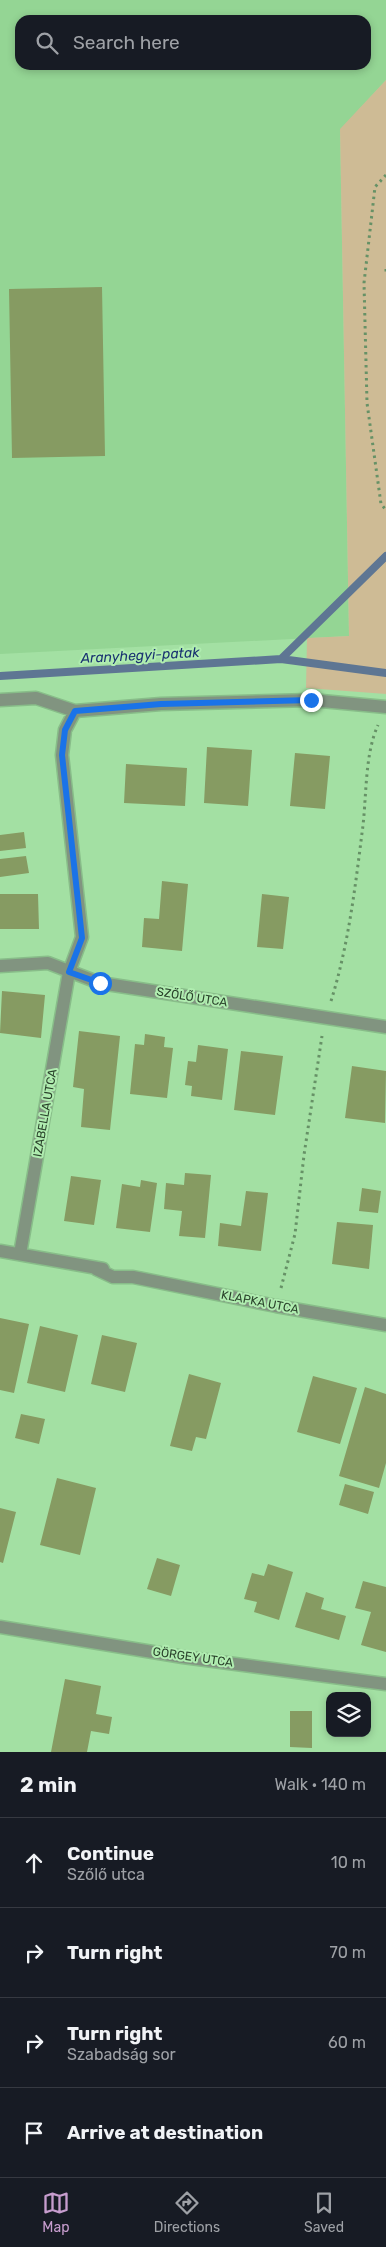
<!DOCTYPE html>
<html lang="en">
<head>
<meta charset="utf-8">
<style>
	:root { --surface:#171b24; --page:#242831; --text:#f1f3f6; --muted:#9ea1a6; --line:#363941; --accent:#c79dce }
	body { margin:0; font-family:Rubik,sans-serif; background:var(--page); color:var(--text) }
	.controls { position:absolute; right:15px; bottom:15px; display:grid; overflow:hidden; border-radius:10px; box-shadow:0 2px 8px #0003 }
	.controls button { width:45px; height:45px; display:grid; place-items:center; padding:0; border:0; border-bottom:1px solid var(--line); background:var(--surface); color:var(--text); font:25px sans-serif }
	.stop { position:absolute; width:15px; height:15px; margin:-11px; border:4px solid #1a73e8; border-radius:50%; background:#fff }
	.stop.end { background:#1a73e8; border-color:#fff; box-shadow:0 1px 5px #0008 }
	.list { margin:0; padding:0; list-style:none }
	h2 { display:flex; justify-content:space-between; align-items:center; height:65px; margin:0; padding:0 20px; font-size:21px }
	h2 small { font-size:16px; font-weight:400; color:var(--muted) }
	.list li { display:grid; grid-template-columns:32px 1fr auto; gap:15px; align-items:center; box-sizing:border-box; height:90px; padding:0 20px; border-top:1px solid var(--line) }
	.list b { display:block; font-size:19px; white-space:nowrap }
	.list p { margin:0; font-size:16px; white-space:nowrap; color:var(--muted) }
	.list em { font-size:16px; font-style:normal; color:var(--muted) }
	.icon { flex:none; width:28px; height:28px; fill:none; stroke:currentColor; stroke-width:2; stroke-linecap:round; stroke-linejoin:round }
	.map { position:relative; flex:none; width:386px; height:1752px; overflow:hidden }
	.search { position:absolute; background:var(--surface); box-shadow:0 2px 8px #0003; left:15px; right:15px; top:15px; height:55px; display:flex; align-items:center; gap:12px; box-sizing:border-box; padding:0 18px; border-radius:15px; color:var(--muted); font-size:19px }
	.sheet { height:425px; background:var(--surface) }
	nav { display:flex; justify-content:space-around; align-items:center; box-sizing:border-box; height:70px; border-top:1px solid var(--line); background:var(--surface); font-size:14px; color:var(--muted) }
	nav a { display:grid; justify-items:center; gap:2px }
	nav .on { color:var(--accent) }
	.map>svg:first-child { display:block }
	.built { fill:#94d594; fill-rule:evenodd }
	.green { fill:#cebb95 }
	.lines { fill:none; stroke-linecap:round; stroke-linejoin:round }
	.stream { stroke:#5e7693; stroke-width:8 }
	.building { fill:#869b62 }
	.minor-casing { stroke:#88bd89; stroke-width:15 }
	.path { stroke:#669166; stroke-width:3; stroke-dasharray:2.5 4; stroke-linecap:butt }
	.minor { stroke:#819480; stroke-width:12 }
	.route { stroke:#1a73e8; stroke-width:6 }
	.labels { text-anchor:middle; stroke-width:4; stroke-linejoin:round; paint-order:stroke }
	.street-label { font-size:12px; fill:#2a432b; stroke:#b0edb0 }
	.water-label { font-size:14px; font-style:italic; fill:#193270; stroke:#b0edb0 }
</style>
</head>
<body>
<div class="map">
<svg width="386" height="1752" viewBox="0 0 386 1752">
	<rect width="100%" height="100%" fill="#a3e0a3"/>
	<!-- built -->
	<path class="built" d="M0,0H386V80L340,130L349,636L0,654ZM20,20H366V65H20Z"/>
	<!-- green -->
	<path class="green" d="M386,80V694L306,688L307,638L349,636L340,129Z"/>
	<g class="lines">
		<!-- stream -->
		<path class="stream" d="M281,659L386,556
			M0,676L281,659L386,673"/>
	</g>
	<!-- building -->
	<path class="building" d="M102,287L105,456L12,458L9,289Z
		M207,747L252,750L248,806L204,803Z
		M295,753L330,756L325,809L290,806Z
		M126,764L187,768L185,806L124,803Z
		M24,832L26,848L0,851V835Z
		M26,856L29,873L0,877V859Z
		M162,881L188,884L182,951L142,947L144,918L159,919Z
		M0,894H38L39,929H0Z
		M262,894L289,897L283,949L257,947Z
		M2,991L45,995L41,1038L0,1033Z
		M79,1031L120,1036L110,1130L81,1127L84,1089L73,1087Z
		M145,1034L165,1037L164,1047L173,1048L167,1098L130,1094L135,1044L144,1045Z
		M198,1045L228,1049L222,1100L191,1096L192,1086L185,1085L188,1061L196,1062Z
		M241,1051L283,1056L275,1115L234,1110Z
		M352,1066L386,1071L385,1123L345,1118Z
		M185,1173L211,1175L205,1238L179,1236L182,1211L164,1209L166,1183L184,1185Z
		M71,1176L101,1180L94,1225L64,1221Z
		M141,1180L157,1183L150,1232L116,1228L122,1184L140,1187Z
		M362,1188L381,1191L378,1213L359,1211Z
		M246,1191L268,1193L261,1251L218,1246L220,1223L241,1226Z
		M337,1222L373,1225L369,1269L332,1264Z
		M0,1318L29,1324L14,1393L0,1390Z
		M40,1326L78,1335L65,1392L27,1383Z
		M102,1335L137,1343L125,1392L91,1384Z
		M189,1374L221,1383L206,1439L196,1437L192,1451L170,1446Z
		M313,1376L357,1388L340,1444L297,1432Z
		M365,1387L386,1394V1463L379,1488L339,1476Z
		M21,1414L45,1419L39,1444L15,1438Z
		M57,1478L96,1488L80,1555L40,1545Z
		M345,1484L374,1492L368,1514L339,1505Z
		M0,1508L16,1512L3,1563L0,1562Z
		M157,1558L180,1565L171,1596L147,1589Z
		M268,1564L293,1572L279,1620L254,1612L257,1602L244,1599L252,1573L264,1576Z
		M363,1581L386,1587V1652L361,1645L371,1612L355,1608Z
		M306,1592L324,1598L321,1609L346,1616L339,1640L295,1627Z
		M65,1679L101,1686L96,1714L112,1717L109,1734L91,1731L87,1752H51Z
		M290,1711H312V1748L290,1747Z"/>
	<g class="lines">
		<!-- minor casing -->
		<g class="minor-casing">
			<path id="minor" d="M0,700L36,698L75,711L161,704L311,700L386,707
				M0,966L48,963L100,983L386,1027
				M0,1251L103,1269
				M20,1254L69,972L82,937L62,755L65,730L75,711
				M96,1269L113,1277H133L276,1306L386,1325
				M0,1627L183,1657L386,1684"/>
		</g>
		<!-- path -->
		<path class="path" d="M386,175L375,187L364,283L367,403L381,504L386,510
			M386,269V274
			M331,1001C348,947 355,889 362,833C367,799 364,756 378,725
			M281,1288L295,1234L304,1155L322,1036"/>
		<!-- minor -->
		<use href="#minor" class="minor"/>
	</g>
	<g class="lines">
		<!-- route -->
		<path class="route" d="M100,983L69,972L82,938L62,755L65,730L75,711L161,704L311,700"/>
	</g>
	<g class="labels">
		<!-- street labels -->
		<g class="street-label">
			<text transform="translate(192 997) rotate(9)" y="4">SZŐLŐ UTCA</text>
			<text transform="translate(45 1113) rotate(-80)" y="4">IZABELLA UTCA</text>
			<text transform="translate(260 1302) rotate(11)" y="4">KLAPKA UTCA</text>
			<text transform="translate(193 1657) rotate(8)" y="4">GÖRGEY UTCA</text>
		</g>
		<!-- water labels -->
		<g class="water-label">
			<text transform="translate(140 655) rotate(-3)" y="5">Aranyhegyi-patak</text>
		</g>
	</g>
</svg>
<div class="controls">
<button><svg class="icon" aria-label="layers" viewBox="0 0 24 24"><path d="M12 4l9 5-9 5-9-5zM3 14l9 5 9-5"/></svg></button>
</div>
<div class="stop" style="left:100px;top:983px"></div>
<div class="stop end" style="left:311px;top:700px"></div>
<div class="search"><svg class="icon" aria-label="search" viewBox="0 0 24 24"><circle cx="10" cy="10" r="6"/><path d="M15 15l6 6"/></svg>Search here</div>
</div>
<section class="sheet">
<h2>2 min<small>Walk · 140 m</small></h2>
<ul class="list">
<li><svg class="icon" aria-label="ahead" viewBox="0 0 24 24"><path d="M12 20V5M6 11l6-6 6 6"/></svg><div><b>Continue</b><p>Szőlő utca</p></div><em>10 m</em></li>
<li><svg class="icon" aria-label="right" viewBox="0 0 24 24"><path d="M7 20v-9h11M14 6l5 5-5 5"/></svg><div><b>Turn right</b></div><em>70 m</em></li>
<li><svg class="icon" aria-label="right" viewBox="0 0 24 24"><path d="M7 20v-9h11M14 6l5 5-5 5"/></svg><div><b>Turn right</b><p>Szabadság sor</p></div><em>60 m</em></li>
<li><svg class="icon" aria-label="arrive" viewBox="0 0 24 24"><path d="M6 21V4h12l-3 4 3 4H6"/></svg><div><b>Arrive at destination</b></div></li>
</ul>
</section>
<nav>
<a class="on"><svg class="icon" aria-label="map" viewBox="0 0 24 24"><path d="M3 6l6-2 6 2 6-2v14l-6 2-6-2-6 2zM9 4v14M15 6v14"/></svg>Map</a>
<a><svg class="icon" aria-label="directions" viewBox="0 0 24 24"><path d="M12 3l9 9-9 9-9-9zM9 14v-3h6M13 9l2 2-2 2"/></svg>Directions</a>
<a><svg class="icon" aria-label="saved" viewBox="0 0 24 24"><path d="M7 4h10v16l-5-4-5 4z"/></svg>Saved</a>
</nav>
</body>
</html>
